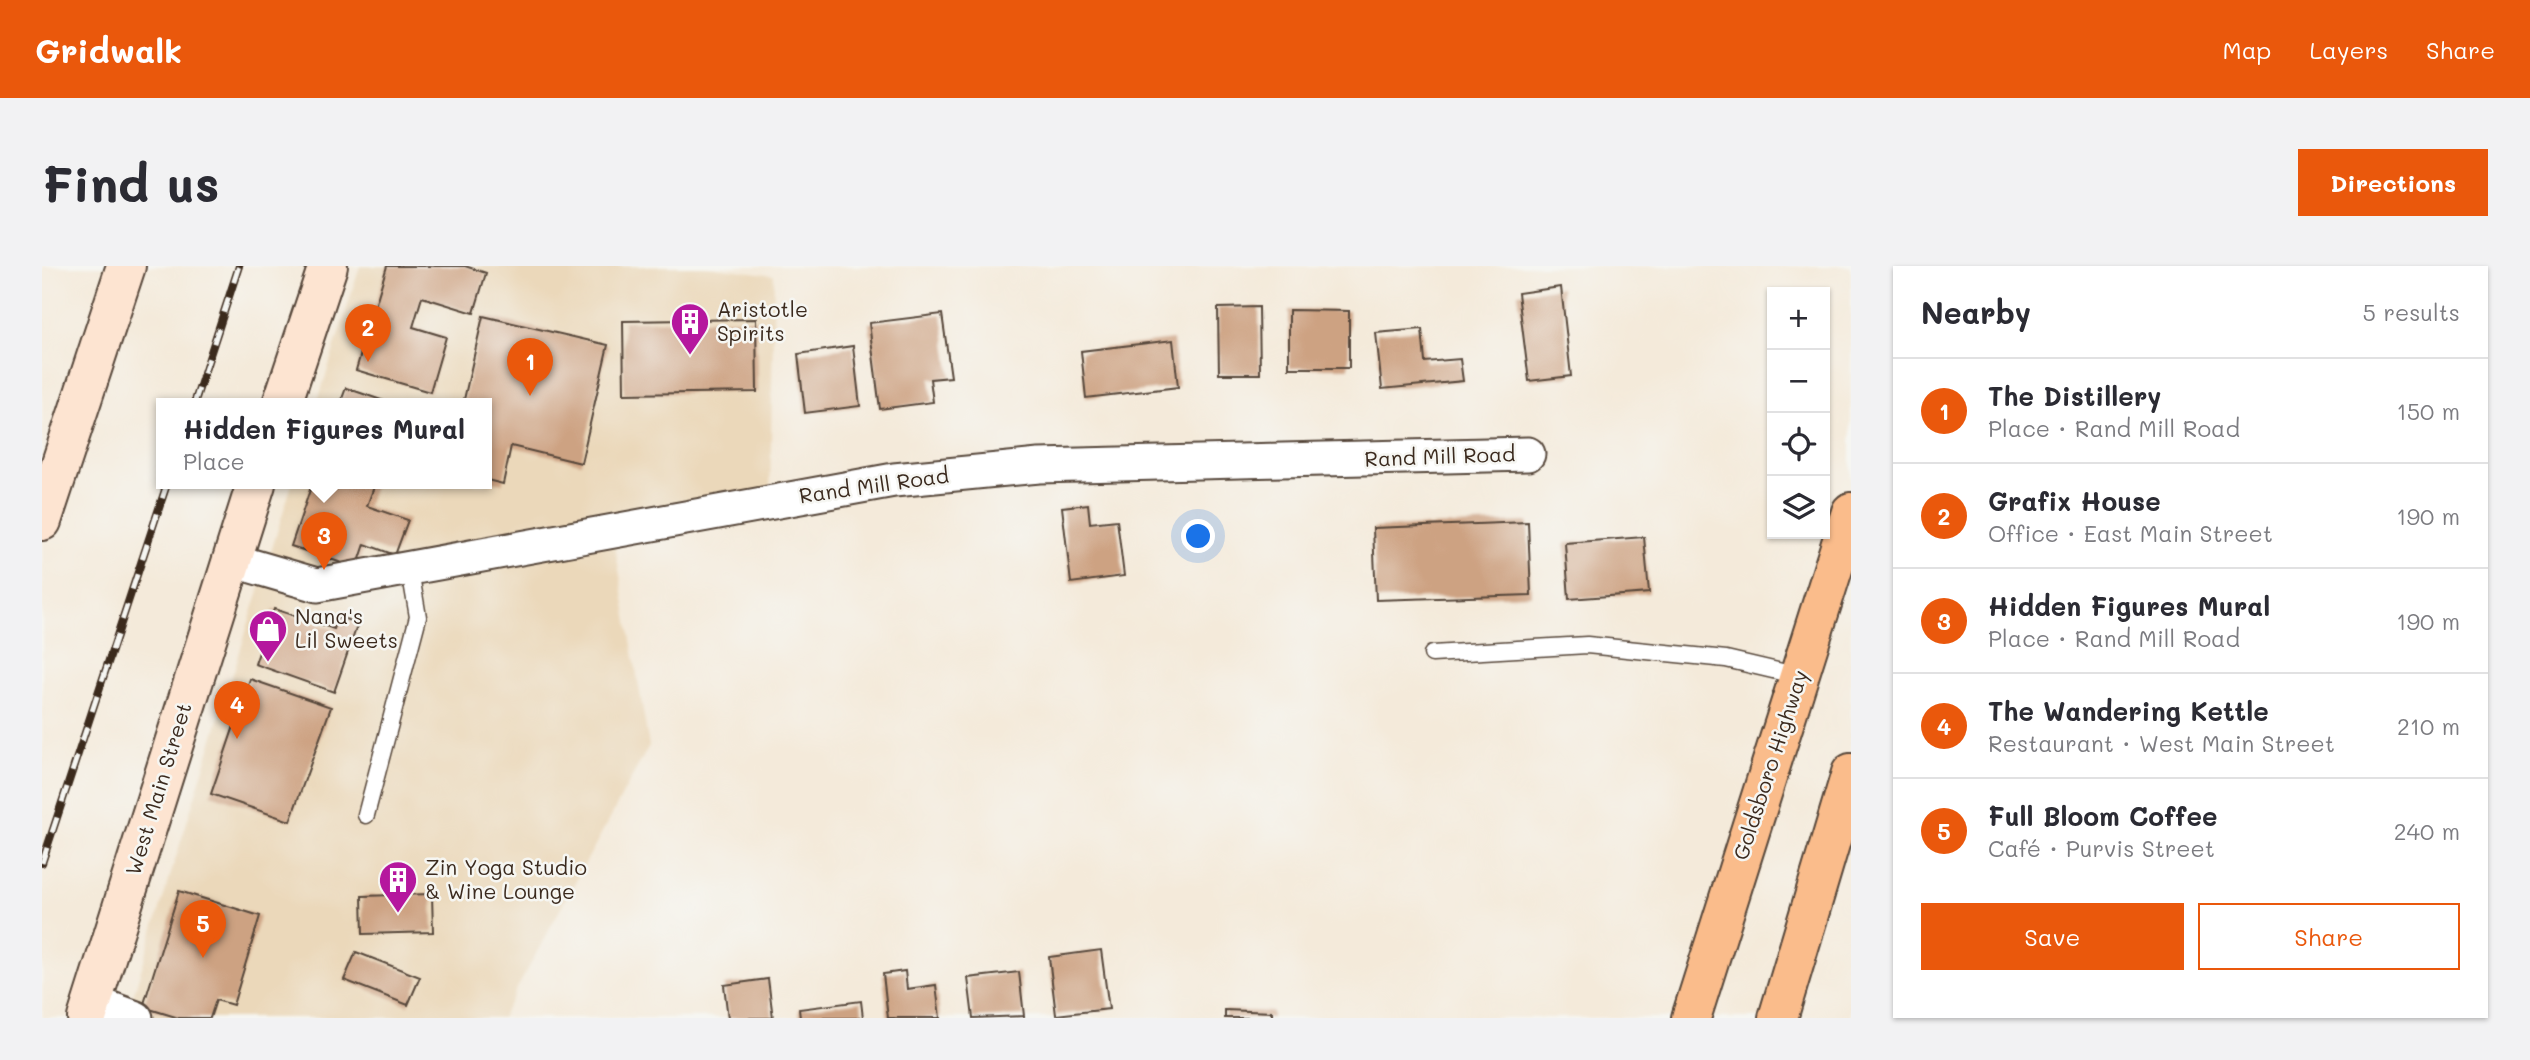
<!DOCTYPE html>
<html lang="en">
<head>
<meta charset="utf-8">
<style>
	:root { --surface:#fff; --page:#f2f2f3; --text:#2b2b33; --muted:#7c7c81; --line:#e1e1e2; --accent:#ea580c }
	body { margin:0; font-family:Mali,sans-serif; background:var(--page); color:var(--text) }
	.controls { position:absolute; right:21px; top:21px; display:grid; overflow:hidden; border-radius:0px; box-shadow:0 2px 5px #0004 }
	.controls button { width:63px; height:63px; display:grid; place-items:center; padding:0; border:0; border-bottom:2px solid var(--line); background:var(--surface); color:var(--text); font:35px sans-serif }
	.you { position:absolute; left:1157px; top:271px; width:24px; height:24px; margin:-18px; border:5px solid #fff; border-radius:50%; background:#1a73e8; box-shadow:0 0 0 10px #1a73e833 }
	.badge { display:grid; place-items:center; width:46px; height:46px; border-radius:50%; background:var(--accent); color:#fff; font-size:23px; font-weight:700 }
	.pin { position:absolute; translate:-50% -58px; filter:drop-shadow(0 2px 4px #0008) }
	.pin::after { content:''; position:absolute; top:37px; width:24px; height:21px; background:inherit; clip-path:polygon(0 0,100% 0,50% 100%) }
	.popup { position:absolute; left:114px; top:132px; width:336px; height:91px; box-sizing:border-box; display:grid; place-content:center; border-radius:0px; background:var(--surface); filter:drop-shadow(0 2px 5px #0005); font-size:23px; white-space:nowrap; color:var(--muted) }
	.popup b { font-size:26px; color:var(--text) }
	.popup::after { content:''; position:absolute; left:50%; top:100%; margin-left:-14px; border:14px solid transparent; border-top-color:var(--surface) }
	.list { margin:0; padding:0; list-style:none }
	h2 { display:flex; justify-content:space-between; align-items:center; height:91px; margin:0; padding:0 28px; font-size:30px }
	h2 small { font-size:23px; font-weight:400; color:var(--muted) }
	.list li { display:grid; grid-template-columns:46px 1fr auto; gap:21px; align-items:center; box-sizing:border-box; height:105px; padding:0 28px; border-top:2px solid var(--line) }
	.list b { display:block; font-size:26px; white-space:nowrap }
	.list p { margin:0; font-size:23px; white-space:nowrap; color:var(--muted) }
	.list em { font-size:23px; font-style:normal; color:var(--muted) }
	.actions { display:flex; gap:14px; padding:21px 28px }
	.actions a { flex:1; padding:16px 0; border:2px solid var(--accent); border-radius:0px; text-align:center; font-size:24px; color:var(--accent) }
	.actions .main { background:var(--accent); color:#fff }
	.icon { flex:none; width:38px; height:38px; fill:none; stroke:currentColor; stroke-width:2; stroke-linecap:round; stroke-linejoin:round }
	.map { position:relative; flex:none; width:1809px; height:752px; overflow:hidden; border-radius:0px }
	header { display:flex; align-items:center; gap:42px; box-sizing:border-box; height:98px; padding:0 35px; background:var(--accent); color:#fff }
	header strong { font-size:33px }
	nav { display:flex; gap:38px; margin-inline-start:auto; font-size:24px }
	.intro { display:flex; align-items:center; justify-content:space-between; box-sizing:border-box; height:168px; padding:0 42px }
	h1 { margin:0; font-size:49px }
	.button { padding:18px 32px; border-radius:0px; background:var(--accent); color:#fff; font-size:24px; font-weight:700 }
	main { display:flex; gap:42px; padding:0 42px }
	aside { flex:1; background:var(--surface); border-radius:0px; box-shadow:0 2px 5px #0004 }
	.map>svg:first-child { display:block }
	.built { fill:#ebd8ba }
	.building { fill:#cda282 }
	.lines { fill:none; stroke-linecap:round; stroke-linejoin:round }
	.lane-casing { stroke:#57473a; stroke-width:19 }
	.street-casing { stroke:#57473a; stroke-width:37 }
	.secondary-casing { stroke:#57473a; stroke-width:42 }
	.primary-casing { stroke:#57473a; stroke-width:42 }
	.lane { stroke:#fff; stroke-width:16 }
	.street { stroke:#fff; stroke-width:33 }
	.secondary { stroke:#fde4d1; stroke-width:38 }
	.primary { stroke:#fabc8b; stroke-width:38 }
	.rail-casing { stroke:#3b2a1e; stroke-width:8 }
	.rail { stroke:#f6f6f2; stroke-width:5; stroke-dasharray:16; stroke-linecap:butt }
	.labels { text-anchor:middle; stroke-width:5; stroke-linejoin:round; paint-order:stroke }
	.poi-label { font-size:21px; fill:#3b2a1e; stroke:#f6f6f2; text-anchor:start }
	.street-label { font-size:21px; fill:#3b2a1e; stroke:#f6f6f2 }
</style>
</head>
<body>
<header>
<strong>Gridwalk</strong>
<nav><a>Map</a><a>Layers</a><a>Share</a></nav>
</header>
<div class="intro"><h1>Find us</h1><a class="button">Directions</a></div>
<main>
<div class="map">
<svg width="1809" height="752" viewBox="0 0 1809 752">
	<rect width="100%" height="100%" fill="#f6f6f2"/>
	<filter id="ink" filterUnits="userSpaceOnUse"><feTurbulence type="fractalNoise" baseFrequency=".0143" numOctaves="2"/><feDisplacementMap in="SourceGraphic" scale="14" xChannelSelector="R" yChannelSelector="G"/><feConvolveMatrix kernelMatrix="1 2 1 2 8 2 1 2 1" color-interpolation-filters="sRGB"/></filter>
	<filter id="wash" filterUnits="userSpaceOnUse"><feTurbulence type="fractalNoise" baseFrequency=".00686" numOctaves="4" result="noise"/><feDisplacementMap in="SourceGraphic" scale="28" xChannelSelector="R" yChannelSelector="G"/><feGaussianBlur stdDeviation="1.57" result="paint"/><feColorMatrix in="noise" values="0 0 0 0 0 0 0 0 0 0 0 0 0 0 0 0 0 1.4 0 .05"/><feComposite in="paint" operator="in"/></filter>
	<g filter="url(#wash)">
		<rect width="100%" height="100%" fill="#f4eada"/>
		<!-- built -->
		<path class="built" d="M318,0H664L732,9L728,234L573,280L607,480L459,752H99L85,749L250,218H445V138H275Z"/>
		<g id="blocks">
			<!-- building -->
			<path class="building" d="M345,0H423L444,7L432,47L380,31L371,61L404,71L388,126L314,104Z
				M1519,21L1529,110L1487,115L1476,27Z
				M1217,41L1218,108H1177L1176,42Z
				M1247,44L1307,45V102H1247Z
				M900,48L909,111L888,113L891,136L838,143L827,57Z
				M441,50L566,79L539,197L469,180L461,218L445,214V138H421Z
				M714,53L715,126L582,128L581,55Z
				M1380,63L1383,96L1418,93L1421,115L1340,123L1334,67Z
				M1131,74L1136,121L1044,132L1039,85Z
				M811,80L818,140L763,147L756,88Z
				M304,122L348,137L347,138H298Z
				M270,218H333L325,240L366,254L353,289L323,278L315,302L249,280Z
				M1046,238L1048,257L1075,254L1082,310L1029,317L1020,241Z
				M1486,256L1489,329L1334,334L1331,262Z
				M1602,271L1607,327L1527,333L1523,277Z
				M232,343L292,363L296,351L316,357L292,426L213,398Z
				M208,413L289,441L248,555L169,528Z
				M137,625L218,650L191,739L174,734L168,752H137L101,741Z
				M390,628L391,666L321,668L320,630Z
				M1059,684L1067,743L1014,749L1007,691Z
				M314,686L378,711L366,739L302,714Z
				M863,705L865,723L894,719L898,752H846L841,708Z
				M977,706L982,750L931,752L926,712Z
				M726,713L731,752H686L682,719Z
				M819,735L821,752H758L757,743Z
				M1183,744L1230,746V752H1183Z"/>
		</g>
	</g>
	<g filter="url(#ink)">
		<use href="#blocks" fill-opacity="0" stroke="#57473a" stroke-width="2"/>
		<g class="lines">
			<!-- lane casing -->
			<g class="lane-casing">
				<path id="lane" d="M1390,388L1545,379L1684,393L1757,410
					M324,549L376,351L368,304"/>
			</g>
			<!-- street casing -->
			<g class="street-casing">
				<path id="street" d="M189,294L275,319L852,214L997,200L1486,188
					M50,736L94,752"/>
			</g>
			<!-- secondary casing -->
			<g class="secondary-casing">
				<path id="secondary" d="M240,138L286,0
					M0,255L84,0
					M45,752L214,218"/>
			</g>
			<!-- primary casing -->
			<g class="primary-casing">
				<path id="primary" d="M1649,752L1809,246
					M1736,752L1809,507"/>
			</g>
			<!-- lane -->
			<use href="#lane" class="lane"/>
			<!-- street -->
			<use href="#street" class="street"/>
			<!-- secondary -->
			<use href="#secondary" class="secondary"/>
			<!-- primary -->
			<use href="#primary" class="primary"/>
			<!-- rail casing -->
			<g class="rail-casing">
				<path id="rail" d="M152,138L197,0
					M0,597L125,218"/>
			</g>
			<!-- rail -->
			<use href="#rail" class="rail"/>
		</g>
	</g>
	<!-- icons -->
	<defs>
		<g id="building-pin" transform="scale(2.0125)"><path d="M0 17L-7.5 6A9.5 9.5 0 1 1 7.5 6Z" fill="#b5179e" stroke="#f6f6f2"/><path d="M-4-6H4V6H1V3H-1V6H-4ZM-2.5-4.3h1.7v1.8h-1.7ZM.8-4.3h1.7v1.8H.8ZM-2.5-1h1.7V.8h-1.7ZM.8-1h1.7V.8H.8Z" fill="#fff"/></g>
		<g id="shop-pin" transform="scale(2.0125)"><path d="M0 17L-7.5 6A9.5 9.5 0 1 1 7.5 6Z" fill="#b5179e" stroke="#f6f6f2"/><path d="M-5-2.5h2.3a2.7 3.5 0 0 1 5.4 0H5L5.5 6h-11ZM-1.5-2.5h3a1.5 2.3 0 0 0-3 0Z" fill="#fff"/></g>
	</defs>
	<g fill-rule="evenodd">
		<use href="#building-pin" x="648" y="56"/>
		<use href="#shop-pin" x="226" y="363"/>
		<use href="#building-pin" x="356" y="614"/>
	</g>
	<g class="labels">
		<!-- poi labels -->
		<g class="poi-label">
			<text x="675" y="51">Aristotle<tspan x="675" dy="24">Spirits</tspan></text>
			<text x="253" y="358">Nana's<tspan x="253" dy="24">Lil Sweets</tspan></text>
			<text x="383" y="609">Zin Yoga Studio<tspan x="383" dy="24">&amp; Wine Lounge</tspan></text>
		</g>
		<!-- street labels -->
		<g class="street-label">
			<text transform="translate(1398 191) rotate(-2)" y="7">Rand Mill Road</text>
			<text transform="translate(832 220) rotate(-8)" y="7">Rand Mill Road</text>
			<text transform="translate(1729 499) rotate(-72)" y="7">Goldsboro Highway</text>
			<text transform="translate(117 523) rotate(-73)" y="7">West Main Street</text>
		</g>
	</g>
</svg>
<div class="controls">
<button>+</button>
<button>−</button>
<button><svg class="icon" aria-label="locate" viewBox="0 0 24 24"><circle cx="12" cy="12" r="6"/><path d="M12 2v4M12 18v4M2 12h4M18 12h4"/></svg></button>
<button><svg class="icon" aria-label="layers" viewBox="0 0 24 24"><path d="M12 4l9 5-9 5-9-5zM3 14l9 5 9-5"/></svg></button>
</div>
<div class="you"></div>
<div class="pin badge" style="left:488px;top:130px">1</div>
<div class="pin badge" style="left:326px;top:96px">2</div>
<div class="pin badge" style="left:282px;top:304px">3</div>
<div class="popup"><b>Hidden Figures Mural</b>Place</div>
<div class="pin badge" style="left:195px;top:473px">4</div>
<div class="pin badge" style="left:161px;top:692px">5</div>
</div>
<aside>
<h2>Nearby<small>5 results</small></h2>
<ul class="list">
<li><span class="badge">1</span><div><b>The Distillery</b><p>Place · Rand Mill Road</p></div><em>150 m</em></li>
<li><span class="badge">2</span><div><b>Grafix House</b><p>Office · East Main Street</p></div><em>190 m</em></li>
<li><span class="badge">3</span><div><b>Hidden Figures Mural</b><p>Place · Rand Mill Road</p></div><em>190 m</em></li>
<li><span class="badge">4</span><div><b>The Wandering Kettle</b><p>Restaurant · West Main Street</p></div><em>210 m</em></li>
<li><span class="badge">5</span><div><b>Full Bloom Coffee</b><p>Café · Purvis Street</p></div><em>240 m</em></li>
</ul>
<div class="actions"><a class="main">Save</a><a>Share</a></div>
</aside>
</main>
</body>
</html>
